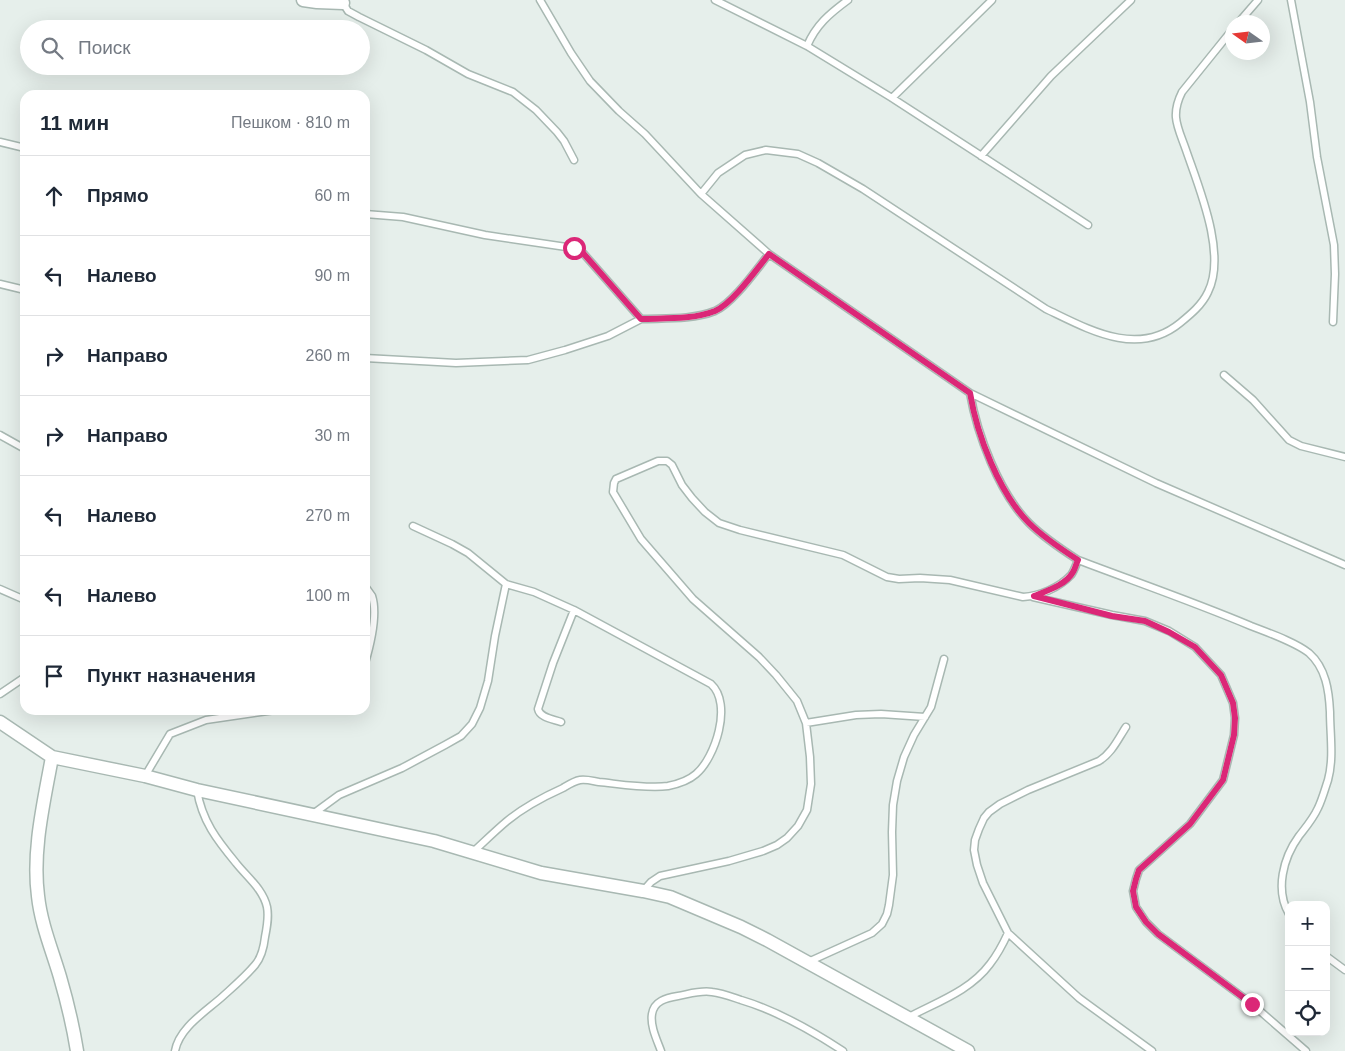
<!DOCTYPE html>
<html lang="ru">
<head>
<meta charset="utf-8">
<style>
	:root { --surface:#fff; --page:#f2f2f3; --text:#1f2937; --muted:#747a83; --line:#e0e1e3 }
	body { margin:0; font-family:Helvetica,sans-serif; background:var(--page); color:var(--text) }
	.controls { position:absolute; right:15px; bottom:15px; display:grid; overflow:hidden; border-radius:10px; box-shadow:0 5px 20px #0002 }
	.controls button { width:45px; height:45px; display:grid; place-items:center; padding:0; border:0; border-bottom:1px solid var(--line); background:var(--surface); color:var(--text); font:25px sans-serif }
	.compass { position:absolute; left:1225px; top:15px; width:45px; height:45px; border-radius:50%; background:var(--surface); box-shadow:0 5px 20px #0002; rotate:284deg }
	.stop { position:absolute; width:15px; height:15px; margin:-11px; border:4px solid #db2777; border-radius:50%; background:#fff }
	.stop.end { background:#db2777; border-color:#fff; box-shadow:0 1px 5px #0008 }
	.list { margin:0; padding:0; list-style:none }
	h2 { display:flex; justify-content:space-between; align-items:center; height:65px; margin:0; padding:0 20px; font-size:21px }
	h2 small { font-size:16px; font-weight:400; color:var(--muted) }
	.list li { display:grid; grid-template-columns:32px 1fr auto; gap:15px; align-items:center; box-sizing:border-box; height:80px; padding:0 20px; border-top:1px solid var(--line) }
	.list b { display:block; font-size:19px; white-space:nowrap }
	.list em { font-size:16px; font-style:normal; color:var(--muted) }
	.icon { flex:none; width:28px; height:28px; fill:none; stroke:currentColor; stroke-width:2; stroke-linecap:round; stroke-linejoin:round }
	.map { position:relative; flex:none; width:1345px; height:1051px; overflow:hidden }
	.search { position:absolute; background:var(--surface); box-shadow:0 5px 20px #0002; left:20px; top:20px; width:350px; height:55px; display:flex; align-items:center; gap:12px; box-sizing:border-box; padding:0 18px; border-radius:28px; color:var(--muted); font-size:19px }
	.panel { position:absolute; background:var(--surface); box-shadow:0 5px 20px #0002; left:20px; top:90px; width:350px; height:625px; border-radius:15px }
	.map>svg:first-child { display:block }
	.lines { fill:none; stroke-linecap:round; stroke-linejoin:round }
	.service-casing { stroke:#a8b8b2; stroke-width:9 }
	.minor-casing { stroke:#a8b8b2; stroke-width:15 }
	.service { stroke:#fff; stroke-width:6 }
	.minor { stroke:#fff; stroke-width:12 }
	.route { stroke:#db2777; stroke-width:6 }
</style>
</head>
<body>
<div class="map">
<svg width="1345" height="1051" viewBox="0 0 1345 1051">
	<rect width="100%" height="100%" fill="#e6efeb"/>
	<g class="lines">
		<!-- service casing -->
		<g class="service-casing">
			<path id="service" d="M540,0L571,53L590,81L619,111L645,134L701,194L769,254L970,393L1156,483L1345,565
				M715,0L807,46L892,98L1088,225
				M1291,0L1310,102L1317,157L1334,245L1335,274L1333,322
				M343,3L348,11L359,17L426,50L468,74L513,92L536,110L557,132L564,141L574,160
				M1239,22L1258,0
				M807,46C816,25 829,14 848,0
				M892,98L992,0
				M0,142L25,148
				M981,156L1051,76L1131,0
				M701,194L718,173L745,155L766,150L798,154L818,163L863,189L1046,309C1088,329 1137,358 1180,323C1191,314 1202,305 1208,292C1227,254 1199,188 1186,150C1178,127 1170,116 1182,92L1232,30
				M365,214L403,217L485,235L573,248L583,253L641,319C665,318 692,320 715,311C733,303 756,270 769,254
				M0,284L25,290
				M365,358L456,363L528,360L565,350L608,336L641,319
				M1224,375L1253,400L1289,440L1301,446L1345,457
				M0,435L25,449
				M413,526L452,544L468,553L506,584L534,592L574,610L711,684C733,704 715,758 696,774C688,781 678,784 668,786C648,789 619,784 599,782C593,781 586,779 580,780C574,781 568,785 563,788C543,797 524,807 507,821C495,831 484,842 473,852
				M1078,560C1136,582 1194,602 1251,626C1269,633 1295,642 1309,653C1326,668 1329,691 1330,712C1330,734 1334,758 1328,780C1325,789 1322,800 1318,808C1313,819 1306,827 1299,836C1283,858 1275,890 1289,914
				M365,586C367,589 370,593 372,596C378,614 370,646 365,663
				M0,589L25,600
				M1033,597L1112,615L1145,621L1169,631L1195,647L1221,675L1233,703L1235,718L1234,735L1223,780L1190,824L1139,870L1136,879L1133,891L1136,907L1146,922L1158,934L1252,1004L1306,1051
				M0,694L25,677
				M561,722C553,719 540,718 538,709L553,663L574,610
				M806,723L856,715L881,714L925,717
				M1126,727C1118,739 1112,753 1099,761L1028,790L1000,804L989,812L984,818L979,829L975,840L974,850L977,865L983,883L1008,933L1079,998L1152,1051
				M145,776L170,734L206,720L275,710
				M313,814L339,795L402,768L445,745L461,736L472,724L480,708L488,681L495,636L506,584
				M643,891L651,882L660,876L729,861L763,851L777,845L787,838L798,826L807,810L811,784L810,757L806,723L797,701L776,675L759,657L693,599L641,539L613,492L614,483L616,479L658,461H667L672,465L682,485L692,498L705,512L719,523L740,530L843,555L887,577L899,579L920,578L950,580L1023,597C1039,596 1059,588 1071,575C1074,571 1076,565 1078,560C1061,549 1043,537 1029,523C999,493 977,434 970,393
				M1326,956L1345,970
				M808,962L872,933L882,924L887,914L889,905L893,875L892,832L893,805L897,781L904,757L914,735L931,707L944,659
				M909,1017C937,1002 970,991 990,964C997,955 1003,944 1008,933
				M175,1051C179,1028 205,1012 222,997C233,987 245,977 255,965C261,958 264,946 265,937C267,927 269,917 267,907C263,889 247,877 236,863C217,840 202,821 197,790
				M661,1051C657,1040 650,1026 652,1014C654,1001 666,998 678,996C689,994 701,990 712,992C722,993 732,997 741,1000C778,1011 811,1030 843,1051"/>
		</g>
		<!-- minor casing -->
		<g class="minor-casing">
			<path id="minor" d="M303,0L317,2L343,3
				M0,722L52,757C44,802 32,850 38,896C41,924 52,950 60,977C67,1001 73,1026 77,1051
				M52,757L145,776L197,790L434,841L541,873L643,891L670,897L741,927L767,940L968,1051"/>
		</g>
		<!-- service -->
		<use href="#service" class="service"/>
		<!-- minor -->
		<use href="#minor" class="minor"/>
	</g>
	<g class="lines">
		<!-- route -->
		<path class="route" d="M574,248L583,253L641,319C665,318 692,320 715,311C733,303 756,270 769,254L970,393C977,435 999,493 1029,523C1043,537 1061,549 1078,560C1076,564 1075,569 1073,572C1066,585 1046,591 1034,596L1112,616L1145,621L1169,632L1195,647L1221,675L1233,703L1235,718L1234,735L1223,780L1190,824L1139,870L1136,879L1133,891L1136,907L1146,922L1158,934L1252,1004"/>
	</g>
</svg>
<div class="controls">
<button>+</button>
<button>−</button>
<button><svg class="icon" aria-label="locate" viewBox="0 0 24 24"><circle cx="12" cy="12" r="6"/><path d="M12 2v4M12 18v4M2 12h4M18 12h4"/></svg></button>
</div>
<svg class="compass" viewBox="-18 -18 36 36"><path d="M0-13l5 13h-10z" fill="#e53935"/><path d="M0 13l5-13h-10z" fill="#747a83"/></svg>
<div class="stop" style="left:574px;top:248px"></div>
<div class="stop end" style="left:1252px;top:1004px"></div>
<div class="search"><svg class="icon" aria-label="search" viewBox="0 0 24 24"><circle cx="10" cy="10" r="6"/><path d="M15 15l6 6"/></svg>Поиск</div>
<section class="panel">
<h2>11 мин<small>Пешком · 810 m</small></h2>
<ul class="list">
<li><svg class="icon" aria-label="ahead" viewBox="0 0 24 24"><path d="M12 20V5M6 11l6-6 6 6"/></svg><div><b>Прямо</b></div><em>60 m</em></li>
<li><svg class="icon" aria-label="left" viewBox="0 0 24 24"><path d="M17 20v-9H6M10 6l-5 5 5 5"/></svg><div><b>Налево</b></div><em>90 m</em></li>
<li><svg class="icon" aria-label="right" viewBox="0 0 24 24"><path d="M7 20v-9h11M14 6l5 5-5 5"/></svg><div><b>Направо</b></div><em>260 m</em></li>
<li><svg class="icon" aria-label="right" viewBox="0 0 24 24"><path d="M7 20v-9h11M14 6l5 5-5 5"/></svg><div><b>Направо</b></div><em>30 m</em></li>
<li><svg class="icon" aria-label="left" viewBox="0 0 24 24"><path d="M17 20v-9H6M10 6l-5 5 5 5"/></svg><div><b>Налево</b></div><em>270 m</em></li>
<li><svg class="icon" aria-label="left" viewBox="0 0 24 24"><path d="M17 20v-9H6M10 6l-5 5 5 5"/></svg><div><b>Налево</b></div><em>100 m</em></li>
<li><svg class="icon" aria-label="arrive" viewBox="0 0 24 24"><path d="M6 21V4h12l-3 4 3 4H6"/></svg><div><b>Пункт назначения</b></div></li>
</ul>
</section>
</div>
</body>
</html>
